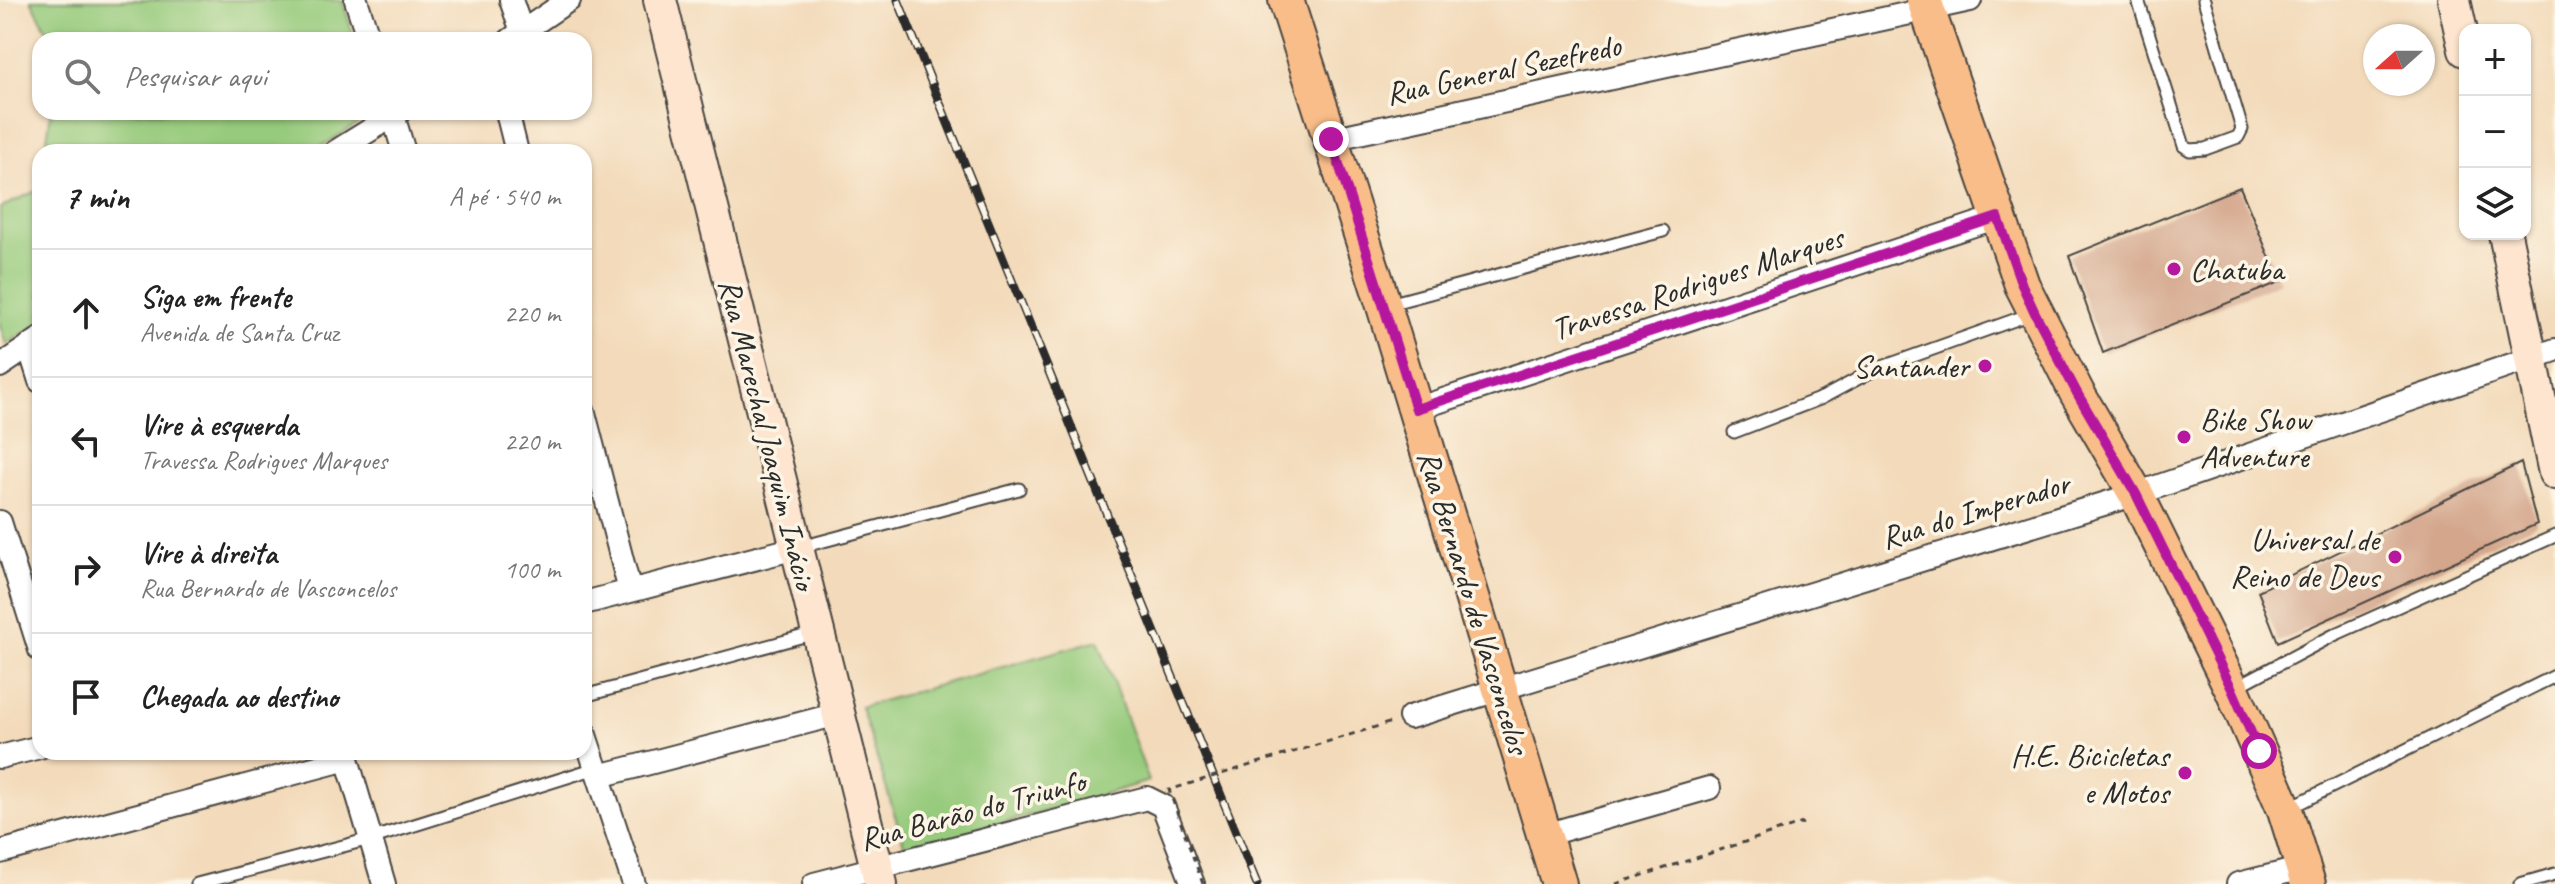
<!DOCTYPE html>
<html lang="pt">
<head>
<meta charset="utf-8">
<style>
	:root { --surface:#fff; --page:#f6f6f6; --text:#222; --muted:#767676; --line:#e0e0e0 }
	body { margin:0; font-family:Caveat,sans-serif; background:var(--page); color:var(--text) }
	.controls { position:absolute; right:24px; top:24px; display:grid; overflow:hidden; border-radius:16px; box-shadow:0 2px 6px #0004 }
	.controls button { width:72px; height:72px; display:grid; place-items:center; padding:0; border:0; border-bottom:2px solid var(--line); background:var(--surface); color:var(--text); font:40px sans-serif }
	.compass { position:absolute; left:2363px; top:24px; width:72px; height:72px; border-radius:50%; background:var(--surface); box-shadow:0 2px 6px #0004; rotate:249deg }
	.stop { position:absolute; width:24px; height:24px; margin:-18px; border:6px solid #b5179e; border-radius:50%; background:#fff }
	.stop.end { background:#b5179e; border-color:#fff; box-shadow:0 2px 8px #0008 }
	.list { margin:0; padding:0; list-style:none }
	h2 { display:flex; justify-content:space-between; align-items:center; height:104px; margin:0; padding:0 32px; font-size:34px }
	h2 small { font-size:26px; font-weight:400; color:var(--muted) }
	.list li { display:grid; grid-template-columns:52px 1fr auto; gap:24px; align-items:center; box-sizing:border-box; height:128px; padding:0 32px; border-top:2px solid var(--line) }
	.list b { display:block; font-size:30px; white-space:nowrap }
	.list p { margin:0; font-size:26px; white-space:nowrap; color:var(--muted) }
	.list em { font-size:26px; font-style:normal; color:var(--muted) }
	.icon { flex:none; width:44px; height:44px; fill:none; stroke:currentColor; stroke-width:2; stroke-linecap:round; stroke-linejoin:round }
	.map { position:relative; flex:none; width:2555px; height:884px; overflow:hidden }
	.search { position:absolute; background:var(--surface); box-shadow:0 2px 6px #0004; left:32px; top:32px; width:560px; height:88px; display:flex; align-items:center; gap:20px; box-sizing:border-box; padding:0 28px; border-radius:24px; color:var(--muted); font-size:30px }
	.panel { position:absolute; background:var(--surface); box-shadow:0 2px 6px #0004; left:32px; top:144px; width:560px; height:616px; border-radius:24px }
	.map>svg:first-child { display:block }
	.green { fill:#96ca7b; stroke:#607a53; stroke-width:2 }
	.building { fill:#d4a78d }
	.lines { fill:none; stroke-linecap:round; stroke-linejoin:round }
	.lane-casing { stroke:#494540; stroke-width:15 }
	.street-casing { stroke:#494540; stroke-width:26 }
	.secondary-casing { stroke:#494540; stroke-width:36 }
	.primary-casing { stroke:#494540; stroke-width:38 }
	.path { stroke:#494540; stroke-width:3; stroke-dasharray:6 6; stroke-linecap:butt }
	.lane { stroke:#fff; stroke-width:11 }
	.street { stroke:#fff; stroke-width:22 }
	.secondary { stroke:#fde5d0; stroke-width:32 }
	.primary { stroke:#f9bd89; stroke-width:34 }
	.rail-casing { stroke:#2b2b2b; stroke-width:9 }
	.rail { stroke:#fcf5e5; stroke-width:6; stroke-dasharray:18; stroke-linecap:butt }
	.path-bridge { stroke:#494540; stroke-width:3; stroke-dasharray:6 6; stroke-linecap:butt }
	.route { stroke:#b5179e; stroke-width:10 }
	.poi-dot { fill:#b5179e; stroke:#fcf5e5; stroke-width:3 }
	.labels { text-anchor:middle; stroke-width:7; stroke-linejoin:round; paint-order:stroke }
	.street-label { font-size:32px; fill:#2b2b2b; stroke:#fcf5e5 }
	.poi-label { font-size:32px; fill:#2b2b2b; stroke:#fcf5e5; text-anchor:end }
</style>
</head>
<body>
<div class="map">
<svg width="2555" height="884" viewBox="0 0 2555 884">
	<rect width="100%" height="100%" fill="#fcf5e5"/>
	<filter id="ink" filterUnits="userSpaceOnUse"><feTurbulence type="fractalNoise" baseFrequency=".0125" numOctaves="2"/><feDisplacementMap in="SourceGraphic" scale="16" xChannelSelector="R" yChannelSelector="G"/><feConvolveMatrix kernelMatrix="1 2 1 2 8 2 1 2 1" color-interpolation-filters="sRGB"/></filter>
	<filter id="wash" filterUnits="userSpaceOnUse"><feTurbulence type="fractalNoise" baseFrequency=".006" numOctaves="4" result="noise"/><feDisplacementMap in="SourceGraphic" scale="32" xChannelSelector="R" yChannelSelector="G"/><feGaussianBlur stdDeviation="1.8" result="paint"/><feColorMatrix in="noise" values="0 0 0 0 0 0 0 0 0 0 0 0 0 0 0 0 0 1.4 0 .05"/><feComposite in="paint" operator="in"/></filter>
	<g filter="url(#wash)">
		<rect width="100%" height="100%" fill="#f3daba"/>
		<!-- green -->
		<path class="green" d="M31,0H342L355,40H52Z
			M51,112H376L312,152H45Z
			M40,189V323L6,344L0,326V208Z
			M1098,640L1149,781L906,851L861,707Z"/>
		<g id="blocks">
			<!-- building -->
			<path class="building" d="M2240,187L2280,282L2103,353L2069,256Z
				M2521,463L2537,524L2278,642L2258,591Z"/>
		</g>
	</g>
	<g filter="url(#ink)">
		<use href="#blocks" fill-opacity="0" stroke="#494540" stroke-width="2"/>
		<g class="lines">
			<!-- lane casing -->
			<g class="lane-casing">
				<path id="lane" d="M2138,0L2184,146L2190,150L2205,149L2238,137L2242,129L2204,0
					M1389,304L1663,231
					M1734,432L1822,398L1874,370L2031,314
					M801,547L1019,489
					M2234,688L2334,635L2555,536
					M584,696L815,633
					M2287,809L2555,676
					M197,884L370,839L596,768
					M2520,884L2555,874"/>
			</g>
			<!-- street casing -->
			<g class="street-casing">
				<path id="street" d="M356,0L369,40
					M511,0L522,32
					M510,40L569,0
					M392,112L404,152
					M507,112L517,152
					M1331,139L1970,0
					M335,152L399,112
					M29,346L40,381
					M0,366L40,339
					M1416,409L1998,217
					M584,413L630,591
					M0,522L40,650
					M584,603L796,548
					M1410,717L2136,494L2555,350
					M584,732L634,884
					M345,752L384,884
					M0,757L40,747
					M599,776L838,714
					M1545,835L1709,788
					M0,852L347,759
					M814,884L1147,798L1163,806L1193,884
					M2238,884L2303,868"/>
			</g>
			<!-- secondary casing -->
			<g class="secondary-casing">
				<path id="secondary" d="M660,0L881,884
					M2454,0L2465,50
					M2505,234L2555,473"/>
			</g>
			<!-- primary casing -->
			<g class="primary-casing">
				<path id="primary" d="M1286,0L1384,306L1559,884
					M1924,0L2022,285L2077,393L2136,494L2232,689L2285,810L2308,884"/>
			</g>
			<!-- path -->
			<path class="path" d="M1616,884L1803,823"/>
			<!-- lane -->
			<use href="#lane" class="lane"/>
			<!-- street -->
			<use href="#street" class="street"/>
			<!-- secondary -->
			<use href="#secondary" class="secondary"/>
			<!-- primary -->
			<use href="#primary" class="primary"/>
			<!-- rail casing -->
			<g class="rail-casing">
				<path id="rail" d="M898,0L1257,884"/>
			</g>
			<!-- rail -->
			<use href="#rail" class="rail"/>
			<!-- path-bridge -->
			<path class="path-bridge" d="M1203,884L1169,790L1392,722"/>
		</g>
	</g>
	<g class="lines" filter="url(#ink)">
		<!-- route -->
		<path class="route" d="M1331,139L1416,409L1998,217L2022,285L2035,313L2077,393L2136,494L2232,689L2259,751"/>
	</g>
	<!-- markers -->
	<g class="poi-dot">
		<circle cx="2174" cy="269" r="8"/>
		<circle cx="1985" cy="366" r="8"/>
		<circle cx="2184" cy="437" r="8"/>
		<circle cx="2395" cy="557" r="8"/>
		<circle cx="2185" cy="773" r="8"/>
	</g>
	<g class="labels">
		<!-- street labels -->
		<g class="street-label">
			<text transform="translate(1503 69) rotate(-12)" y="11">Rua General Sezefredo</text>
			<text transform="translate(1697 283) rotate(-18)" y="11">Travessa Rodrigues Marques</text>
			<text transform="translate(768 434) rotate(76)" y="11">Rua Marechal Joaquim Inácio</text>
			<text transform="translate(1975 510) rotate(-17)" y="11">Rua do Imperador</text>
			<text transform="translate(1474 602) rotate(73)" y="11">Rua Bernardo de Vasconcelos</text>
			<text transform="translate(972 810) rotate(-15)" y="11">Rua Barão do Triunfo</text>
		</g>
		<!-- poi labels -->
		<g class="poi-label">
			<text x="2190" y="280" text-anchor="start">Chatuba</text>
			<text x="1969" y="377">Santander</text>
			<text x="2200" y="430" text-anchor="start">Bike Show<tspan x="2200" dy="37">Adventure</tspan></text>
			<text x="2379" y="550">Universal de<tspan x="2379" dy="37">Reino de Deus</tspan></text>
			<text x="2169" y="766">H.E. Bicicletas<tspan x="2169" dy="37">e Motos</tspan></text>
		</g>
	</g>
</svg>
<div class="controls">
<button>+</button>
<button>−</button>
<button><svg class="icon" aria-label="layers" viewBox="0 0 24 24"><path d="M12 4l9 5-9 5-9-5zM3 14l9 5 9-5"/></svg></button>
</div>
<svg class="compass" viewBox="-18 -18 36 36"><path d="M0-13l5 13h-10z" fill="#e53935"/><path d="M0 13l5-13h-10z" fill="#767676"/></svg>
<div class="stop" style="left:2259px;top:751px"></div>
<div class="stop end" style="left:1331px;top:139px"></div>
<div class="search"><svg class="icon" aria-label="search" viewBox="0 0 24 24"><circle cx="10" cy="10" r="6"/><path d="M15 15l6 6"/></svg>Pesquisar aqui</div>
<section class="panel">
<h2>7 min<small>A pé · 540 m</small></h2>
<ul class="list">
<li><svg class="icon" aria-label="ahead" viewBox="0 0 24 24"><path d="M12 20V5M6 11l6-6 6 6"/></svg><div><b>Siga em frente</b><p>Avenida de Santa Cruz</p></div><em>220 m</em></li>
<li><svg class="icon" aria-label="left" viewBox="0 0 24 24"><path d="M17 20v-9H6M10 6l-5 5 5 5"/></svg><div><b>Vire à esquerda</b><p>Travessa Rodrigues Marques</p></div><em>220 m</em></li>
<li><svg class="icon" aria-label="right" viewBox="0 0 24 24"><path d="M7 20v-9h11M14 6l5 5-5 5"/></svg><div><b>Vire à direita</b><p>Rua Bernardo de Vasconcelos</p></div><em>100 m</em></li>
<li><svg class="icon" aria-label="arrive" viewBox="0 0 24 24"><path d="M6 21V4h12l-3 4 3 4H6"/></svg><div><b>Chegada ao destino</b></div></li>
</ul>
</section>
</div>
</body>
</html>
